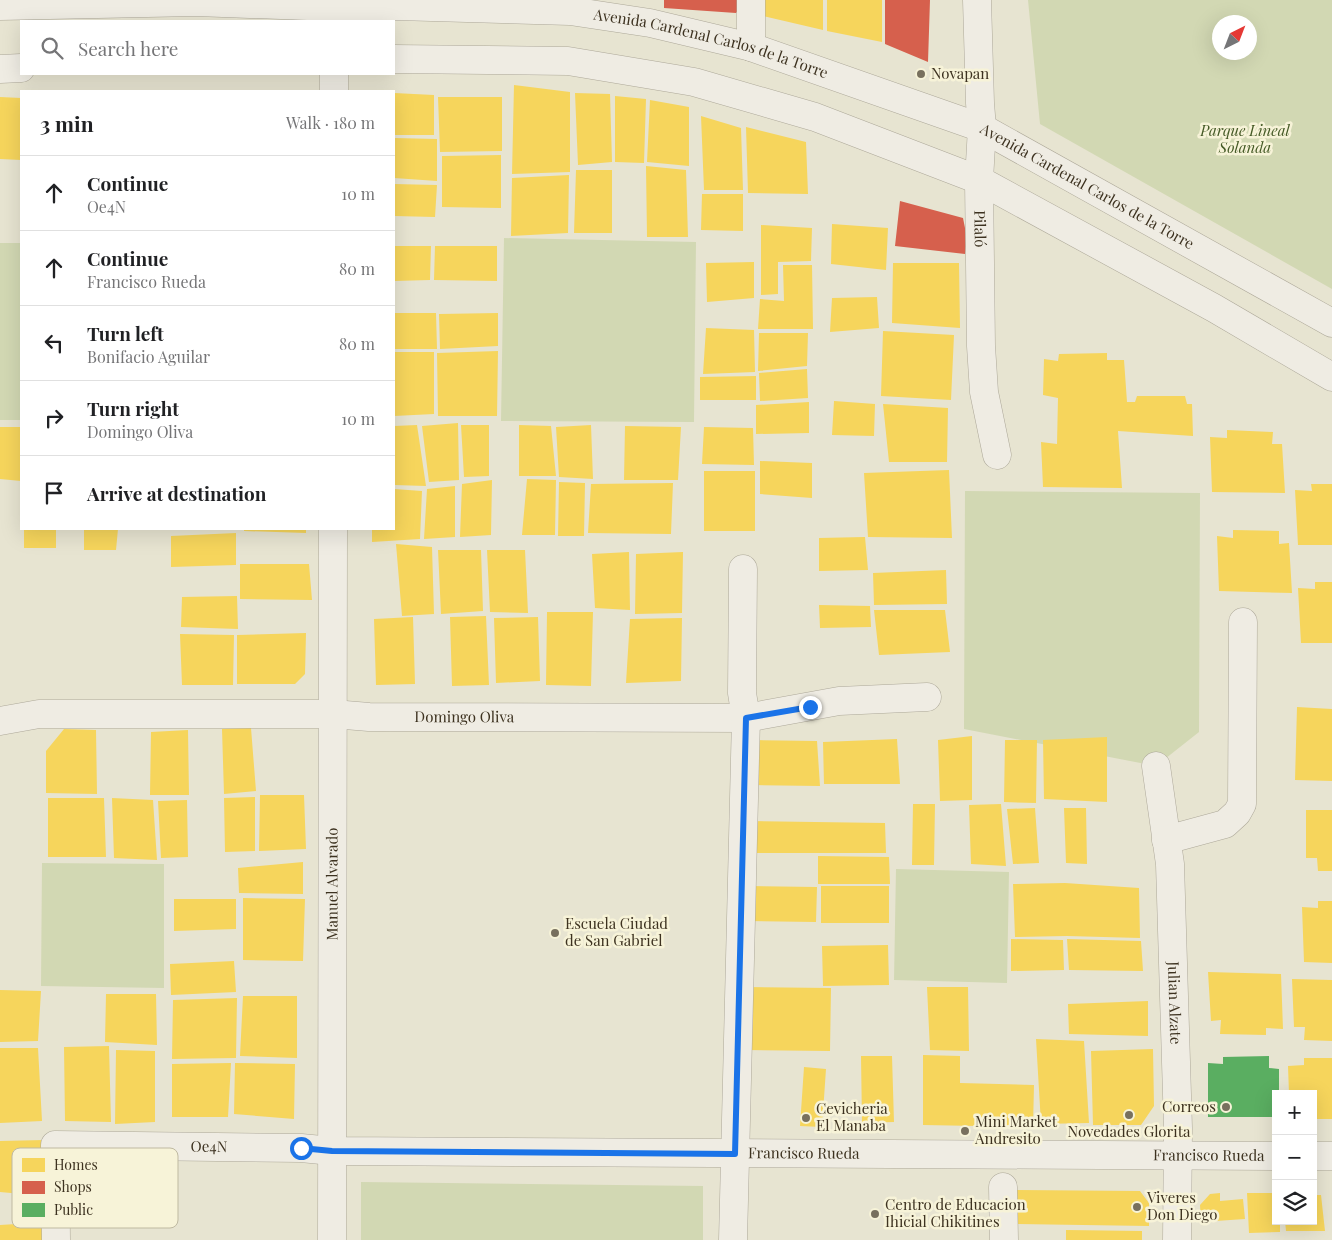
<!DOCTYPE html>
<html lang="en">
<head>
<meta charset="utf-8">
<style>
	:root { --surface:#fff; --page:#f6f6f6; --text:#202124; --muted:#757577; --line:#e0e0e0 }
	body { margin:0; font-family:"Playfair Display",serif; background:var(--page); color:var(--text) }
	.controls { position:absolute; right:15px; bottom:15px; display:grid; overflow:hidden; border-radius:0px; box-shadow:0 5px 20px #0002 }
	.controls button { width:45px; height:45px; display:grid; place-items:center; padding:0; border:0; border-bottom:1px solid var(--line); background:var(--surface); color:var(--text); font:25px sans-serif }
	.compass { position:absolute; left:1212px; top:15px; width:45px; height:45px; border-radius:50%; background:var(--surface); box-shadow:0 5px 20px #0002; rotate:42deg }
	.stop { position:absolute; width:15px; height:15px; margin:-11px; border:4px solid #1a73e8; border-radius:50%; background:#fff }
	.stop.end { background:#1a73e8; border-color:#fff; box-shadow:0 1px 5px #0008 }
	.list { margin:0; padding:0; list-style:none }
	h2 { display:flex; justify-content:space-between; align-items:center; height:65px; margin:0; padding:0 20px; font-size:21px }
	h2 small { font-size:16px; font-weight:400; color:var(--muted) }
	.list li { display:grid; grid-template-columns:32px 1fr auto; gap:15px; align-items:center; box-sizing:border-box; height:75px; padding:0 20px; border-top:1px solid var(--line) }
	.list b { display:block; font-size:19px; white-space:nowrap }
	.list p { margin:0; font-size:16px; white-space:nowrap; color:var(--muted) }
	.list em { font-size:16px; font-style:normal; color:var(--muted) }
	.icon { flex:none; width:28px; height:28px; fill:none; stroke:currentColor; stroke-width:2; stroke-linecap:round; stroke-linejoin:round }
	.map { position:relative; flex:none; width:1332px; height:1240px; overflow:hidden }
	.search { position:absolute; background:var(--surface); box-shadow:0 5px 20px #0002; left:20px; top:20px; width:375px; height:55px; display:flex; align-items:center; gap:12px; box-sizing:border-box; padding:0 18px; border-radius:0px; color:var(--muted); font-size:19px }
	.panel { position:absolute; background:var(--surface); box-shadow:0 5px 20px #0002; left:20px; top:90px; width:375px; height:440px; border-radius:0px }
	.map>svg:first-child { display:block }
	.green { fill:#d2d8b3; fill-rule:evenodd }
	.homes { fill:#f6d55c }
	.shops { fill:#d6604d }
	.public { fill:#5aae61 }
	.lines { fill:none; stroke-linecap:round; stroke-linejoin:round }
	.minor-casing { stroke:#ada899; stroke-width:29 }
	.minor { stroke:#efece3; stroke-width:28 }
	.route { stroke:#1a73e8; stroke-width:6 }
	.poi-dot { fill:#78705e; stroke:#f7f3d8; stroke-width:2 }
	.labels { text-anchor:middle; stroke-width:5; stroke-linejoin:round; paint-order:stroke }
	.street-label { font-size:15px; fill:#3d3220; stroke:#f7f3d8 }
	.poi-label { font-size:15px; fill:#3d3220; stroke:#f7f3d8; text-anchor:start }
	.park-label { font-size:15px; font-style:italic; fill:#455a26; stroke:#f7f3d8 }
	.key { fill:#f7f3d8; stroke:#bfb9a1; stroke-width:1 }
	.key-label { font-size:14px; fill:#3d3220 }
</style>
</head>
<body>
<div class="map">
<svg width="1332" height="1240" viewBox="0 0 1332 1240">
	<rect width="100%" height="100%" fill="#e7e4d1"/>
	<!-- green -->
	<path class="green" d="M1028,0H1332V289L1040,124ZM1220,22H1250V52H1220Z
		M504,238L696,242L694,422L501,421Z
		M0,243H21V420H0Z
		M965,491L1200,493L1199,732L1156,766L964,729Z
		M42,863L164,864V988L41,986Z
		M896,869L1009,872L1007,983L894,980Z
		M361,1182L703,1186V1240H361Z"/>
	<!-- homes -->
	<path class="homes" d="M763,0H823V30L763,16Z
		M827,0H882V42L827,31Z
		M514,85L570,92V172L512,174Z
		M394,93L434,95V135H394Z
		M575,93L610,94L612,162L578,165Z
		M615,96L646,99L644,163L615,162Z
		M0,97L21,98V160L0,159Z
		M438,97H502V151L440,152Z
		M650,100L689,107V166L647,162Z
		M701,116L741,128L743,190H704Z
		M746,127L806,142L808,194L748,193Z
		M394,138L437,139V181L394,178Z
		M501,155V208L442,207V156Z
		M646,166L686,170L688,237H647Z
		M576,170H612V233H574Z
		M569,175L568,233L511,236L512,178Z
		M394,184L437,185L435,217L394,216Z
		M702,194H743V231L701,230Z
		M832,224L888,228L886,270L831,264Z
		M761,225L812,228L811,261L778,262V294L761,295Z
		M394,246H431L430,280L394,281Z
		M435,246H497V281L434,280Z
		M754,262V298L707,302L706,263Z
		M893,263H959L960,328L892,323Z
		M783,265H812L813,329H758L760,299L784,301Z
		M877,297L879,328L830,332L832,298Z
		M394,313H436L437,349H394Z
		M498,313V346L440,349L439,314Z
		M706,328L754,330L755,372L703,374Z
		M883,331L954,335L951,400L881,396Z
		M759,333H808L807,366L758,371Z
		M498,351L497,416H438L437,353Z
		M394,352H434V414L394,416Z
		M1107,353V360H1124L1127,402H1135L1137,396H1185L1187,404H1192L1193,436L1118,431L1122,488L1043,487L1041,442L1057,444L1058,398L1043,395L1044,359L1058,361L1059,354Z
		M807,369L808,398L760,401L759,373Z
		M756,376V400H700V377Z
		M834,401L875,404L874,436L832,435Z
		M809,402V433L756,434V405Z
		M883,404L948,408L947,462H889Z
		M458,423L459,480L429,482L422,426Z
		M417,425L426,486L394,485V426Z
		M461,425H489V476L464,477Z
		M519,425L551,426L556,476H519Z
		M591,425L593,479L559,477L556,427Z
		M625,426L681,427L678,480H624Z
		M0,427H21V481L0,479Z
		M704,427L753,428L754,465L702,464Z
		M1227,430L1273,432L1272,444H1282L1285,493L1212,492L1210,437L1227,438Z
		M760,461L812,463V498L760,494Z
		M949,470L952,538L868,537L864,473Z
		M704,471H755V531H704Z
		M527,479L556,480L555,535H522Z
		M492,480L491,535L460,537L462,484Z
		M559,482L585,483L584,536H558Z
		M673,483L671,534L588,533L591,484Z
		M1311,484H1332V545H1298L1295,490L1312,491Z
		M455,486V537L424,539L427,489Z
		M394,489L422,491L420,539L372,542V529H394Z
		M24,529H56V548H24Z
		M84,529H118L116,550H84Z
		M244,529H306V533L244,531Z
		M1233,530L1279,531V544L1289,543L1292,593L1219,591L1217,536L1233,538Z
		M236,533V565L171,567V536Z
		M865,537L868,570L819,571V538Z
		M396,544L432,547L434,614L402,616Z
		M438,550H481L483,611L441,614Z
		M487,550H525L528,613L490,612Z
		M629,552L630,610L595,608L592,554Z
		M683,552L682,613L635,614L636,554Z
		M240,564H309L312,600L240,599Z
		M946,570L947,604L874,605L873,573Z
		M1315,582H1332V643H1301L1298,588L1315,589Z
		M237,596L238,629L181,627L182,597Z
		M819,605L870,606L871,627L820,628Z
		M874,610H945L950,652L879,655Z
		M547,612H593L591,686L546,685Z
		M486,616L489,685L452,686L450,617Z
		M413,617L415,684L376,685L374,619Z
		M538,617L540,681L496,683L494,618Z
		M682,618L681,681L626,683L630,619Z
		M306,633L305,674L295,684H237V635Z
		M180,634L234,635L233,685H182Z
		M1297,707L1332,709V781L1295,780Z
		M251,728L256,791L224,794L222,729Z
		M64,729L96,730L97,794L46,793V751Z
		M188,730L189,795H150L151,732Z
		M972,736V800L940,801L938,740Z
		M1107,737V802L1044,799L1043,740Z
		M897,739L900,784H824L823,742Z
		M754,740L817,741L820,786L753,785Z
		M1005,740H1037L1036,803L1004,802Z
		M260,795H304L306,849L259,851Z
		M255,797V851L225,852L224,798Z
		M48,798H104L106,857H48Z
		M112,798L153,800L157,860L114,858Z
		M187,800L188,857L161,858L158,801Z
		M913,804H935L934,865H912Z
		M1001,804L1006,866L971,864L969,805Z
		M1035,808L1039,863L1013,864L1007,809Z
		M1064,808H1086L1087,864L1066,863Z
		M1306,810H1332V871H1318L1317,858H1306Z
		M750,821L885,823L886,853H749Z
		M818,856L889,857L890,884H818Z
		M303,862V894L239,893L238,868Z
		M1065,883L1139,888L1140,938L1067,936L1015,937L1013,884Z
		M747,886L817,887L816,922L747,921Z
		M821,886H889V923H821Z
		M243,898L305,899L303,961L243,960Z
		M174,899H236V929L174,931Z
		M1318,901H1332V963L1304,962L1302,907L1318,908Z
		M1011,939L1063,940L1064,970L1011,971Z
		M1067,939L1141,941L1143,971L1069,970Z
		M888,945L889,985L823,986L822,946Z
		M234,961L236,992L171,995L170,964Z
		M1208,972L1281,974L1283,1029L1266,1028V1035L1220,1034L1221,1020L1211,1021Z
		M1292,979L1332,980V1041L1304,1040L1305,1027H1294Z
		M747,987L831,988L830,1051L746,1050Z
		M927,987H968L969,1051L930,1050Z
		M0,990L41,991L38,1041L0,1042Z
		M106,994H156L157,1045L105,1042Z
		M243,996H297V1058L240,1056Z
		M237,998L236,1058L172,1059L173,1000Z
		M1148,1001V1036L1069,1034L1068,1004Z
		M1036,1039L1084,1041L1089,1123L1041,1124Z
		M109,1046L111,1122L65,1121L64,1047Z
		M0,1048H38L42,1121L0,1123Z
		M1153,1049L1154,1106L1141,1125H1093L1091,1051Z
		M116,1050L155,1051V1122L115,1124Z
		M923,1055L960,1056V1083L1034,1085L1033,1127L923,1125Z
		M861,1056H892L894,1122L862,1123Z
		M1304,1058H1332V1119H1313V1094H1289L1288,1066L1304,1065Z
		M231,1063L228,1117H172V1064Z
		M235,1063L295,1064L294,1119L234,1114Z
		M804,1067L826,1069L822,1127L800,1126Z
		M44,1140V1196L0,1192V1141Z
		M1017,1190L1140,1191L1149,1203V1226L1017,1224Z
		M1220,1193V1201L1243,1199L1245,1219L1201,1222L1200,1205L1210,1194Z
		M1247,1193H1276V1221H1280V1232L1249,1233Z
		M1313,1195H1321L1325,1231H1286L1285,1221H1313Z
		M49,1222L50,1240H0V1225Z
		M1066,1230L1142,1231V1240H1066Z"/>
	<!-- shops -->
	<path class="shops" d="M664,0H744V3L736,13L664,8Z
		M885,0H930L928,62L885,44Z
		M900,201L963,218L967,238L965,254L895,246Z"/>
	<!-- public -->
	<path class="public" d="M1269,1056V1068L1279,1069V1094H1276V1117H1208V1063L1223,1064V1057Z"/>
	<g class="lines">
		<!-- minor casing -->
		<g class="minor-casing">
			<g id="minor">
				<path d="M751,0V47"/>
				<path id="s1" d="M977,0L980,103L982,128L979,180L981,346L984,392L997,455"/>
				<path id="s2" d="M0,6L196,2L334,7L397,6L570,11L650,23L751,47L982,128L1332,323"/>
				<path d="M394,59L568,61L694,82L815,117L979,180L1214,308L1332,377"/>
				<path d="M0,69L21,68"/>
				<path d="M334,91V74"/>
				<path id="s3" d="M0,721L39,714H333L369,717L746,718L839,701L927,697"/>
				<path id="s4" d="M1156,766L1170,864L1178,1128L1177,1240"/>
				<path d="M1166,840L1225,824L1237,813L1242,804L1243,622"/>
				<path d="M1313,1156H1332"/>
				<path d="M1003,1187L1004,1240"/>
				<path id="s5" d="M56,1240L55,1145L301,1148L332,1151L1276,1156"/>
				<path id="s6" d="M332,1240L333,529"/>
				<path d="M733,1240L746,718L742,693L743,569"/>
			</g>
		</g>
		<!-- minor -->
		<use href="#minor" class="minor"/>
	</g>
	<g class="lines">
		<!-- route -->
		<path class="route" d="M301,1148L332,1151L735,1154L746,718L810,707"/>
	</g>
	<!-- markers -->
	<g class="poi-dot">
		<circle cx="921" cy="74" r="5"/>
		<circle cx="555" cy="933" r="5"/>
		<circle cx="1226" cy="1107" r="5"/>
		<circle cx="1129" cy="1115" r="5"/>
		<circle cx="806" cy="1118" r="5"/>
		<circle cx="965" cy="1131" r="5"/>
		<circle cx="1137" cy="1207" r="5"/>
		<circle cx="875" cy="1214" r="5"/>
	</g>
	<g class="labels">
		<!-- street labels -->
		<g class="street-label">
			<text dy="5" stroke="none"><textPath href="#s2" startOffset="715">Avenida Cardenal Carlos de la Torre</textPath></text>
			<text dy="5" stroke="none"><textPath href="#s2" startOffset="1120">Avenida Cardenal Carlos de la Torre</textPath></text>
			<text dy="5" stroke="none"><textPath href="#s1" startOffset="229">Pilaló</textPath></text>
			<text dy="5" stroke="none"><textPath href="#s3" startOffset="465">Domingo Oliva</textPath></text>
			<text dy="5" stroke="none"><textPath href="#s6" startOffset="356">Manuel Alvarado</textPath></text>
			<text dy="5" stroke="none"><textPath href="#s4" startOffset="238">Julian Alzate</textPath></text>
			<text dy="5" stroke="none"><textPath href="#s5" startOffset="249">Oe4N</textPath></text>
			<text dy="5" stroke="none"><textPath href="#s5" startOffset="844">Francisco Rueda</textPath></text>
			<text dy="5" stroke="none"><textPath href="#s5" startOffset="1249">Francisco Rueda</textPath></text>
		</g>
		<!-- poi labels -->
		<g class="poi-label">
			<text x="931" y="79">Novapan</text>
			<text x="565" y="929">Escuela Ciudad<tspan x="565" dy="17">de San Gabriel</tspan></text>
			<text x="1216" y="1112" text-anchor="end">Correos</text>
			<text x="816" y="1114">Cevicheria<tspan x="816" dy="17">El Manaba</tspan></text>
			<text x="975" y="1127">Mini Market<tspan x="975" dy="17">Andresito</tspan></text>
			<text x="1129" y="1137" text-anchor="middle">Novedades Glorita</text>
			<text x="1147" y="1203">Viveres<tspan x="1147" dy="17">Don Diego</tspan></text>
			<text x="885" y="1210">Centro de Educacion<tspan x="885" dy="17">Ihicial Chikitines</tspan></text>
		</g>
		<!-- park labels -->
		<g class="park-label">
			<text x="1245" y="136">Parque Lineal<tspan x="1245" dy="17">Solanda</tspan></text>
		</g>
	</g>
	<!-- legend -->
	<rect x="12" y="1148" width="166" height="80" rx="8" class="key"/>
	<rect x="22" y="1158" width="23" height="14" fill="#f6d55c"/>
	<rect x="22" y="1181" width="23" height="13" fill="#d6604d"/>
	<rect x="22" y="1203" width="23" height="14" fill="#5aae61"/>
	<g class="key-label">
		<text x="54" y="1170">Homes</text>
		<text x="54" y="1192">Shops</text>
		<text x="54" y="1215">Public</text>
	</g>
</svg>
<div class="controls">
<button>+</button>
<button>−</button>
<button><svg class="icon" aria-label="layers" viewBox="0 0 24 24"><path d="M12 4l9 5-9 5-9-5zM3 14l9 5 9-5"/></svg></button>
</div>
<svg class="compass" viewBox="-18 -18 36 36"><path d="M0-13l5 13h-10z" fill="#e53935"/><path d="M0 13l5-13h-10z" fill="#757577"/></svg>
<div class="stop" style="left:301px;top:1148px"></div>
<div class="stop end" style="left:810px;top:707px"></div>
<div class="search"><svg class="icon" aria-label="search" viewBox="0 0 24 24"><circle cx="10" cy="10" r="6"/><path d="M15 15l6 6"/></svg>Search here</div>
<section class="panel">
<h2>3 min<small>Walk · 180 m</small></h2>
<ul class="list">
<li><svg class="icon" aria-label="ahead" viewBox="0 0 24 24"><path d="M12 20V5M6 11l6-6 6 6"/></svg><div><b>Continue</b><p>Oe4N</p></div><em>10 m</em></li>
<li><svg class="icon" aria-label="ahead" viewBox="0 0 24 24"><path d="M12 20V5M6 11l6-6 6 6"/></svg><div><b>Continue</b><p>Francisco Rueda</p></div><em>80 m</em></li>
<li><svg class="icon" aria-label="left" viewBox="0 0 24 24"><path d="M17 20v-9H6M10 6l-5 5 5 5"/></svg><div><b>Turn left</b><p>Bonifacio Aguilar</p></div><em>80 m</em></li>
<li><svg class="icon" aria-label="right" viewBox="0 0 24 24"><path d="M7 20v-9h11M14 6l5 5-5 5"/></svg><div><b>Turn right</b><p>Domingo Oliva</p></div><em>10 m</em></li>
<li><svg class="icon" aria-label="arrive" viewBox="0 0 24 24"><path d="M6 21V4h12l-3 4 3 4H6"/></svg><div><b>Arrive at destination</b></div></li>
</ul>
</section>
</div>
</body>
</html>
